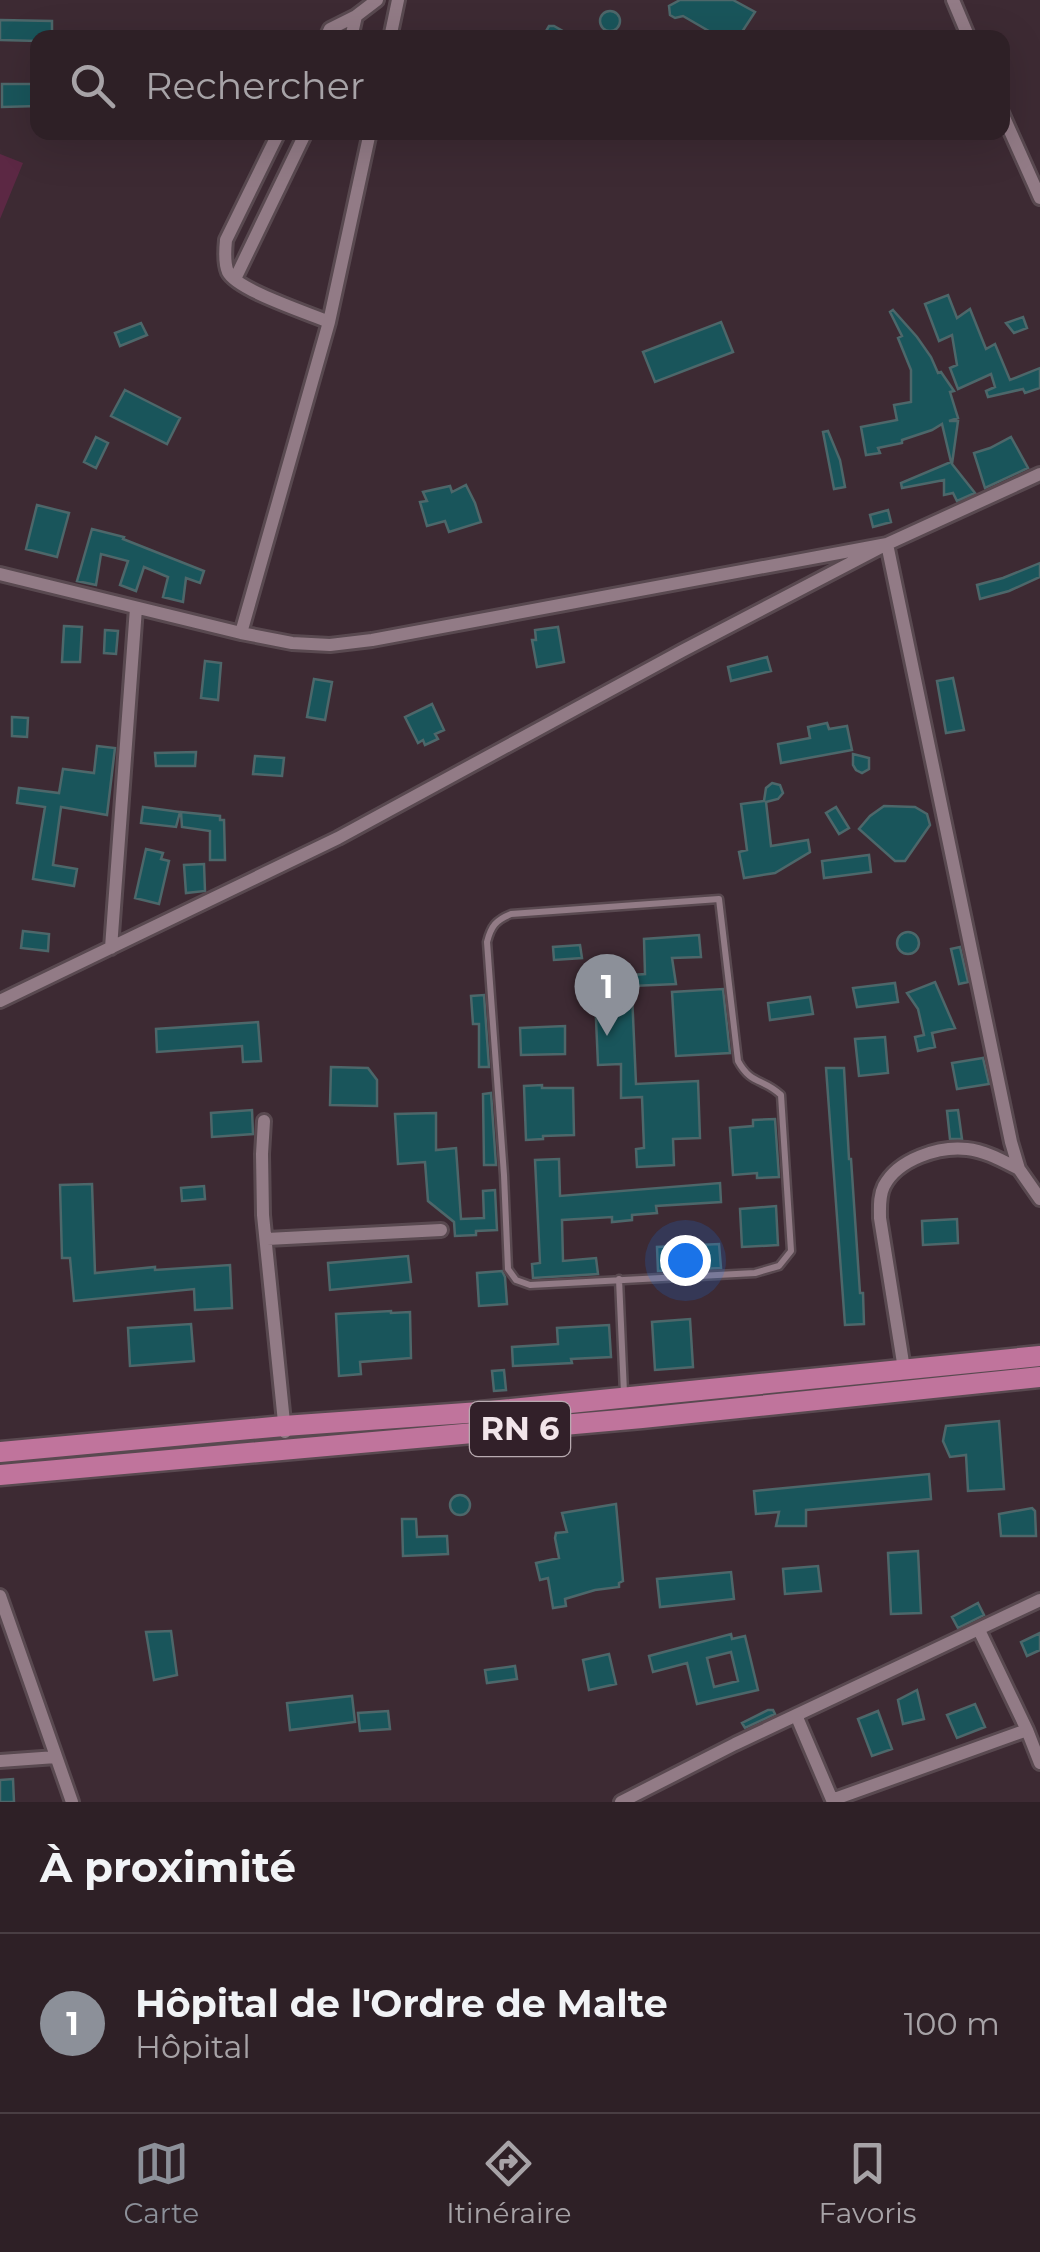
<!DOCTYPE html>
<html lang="fr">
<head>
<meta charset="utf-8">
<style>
	:root { --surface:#2e2026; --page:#36282e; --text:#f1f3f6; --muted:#a7a3a7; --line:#493e43; --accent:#8c9099 }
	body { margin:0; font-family:Montserrat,sans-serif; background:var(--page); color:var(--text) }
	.you { position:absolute; left:685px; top:1260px; width:35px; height:35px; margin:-25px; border:8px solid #fff; border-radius:50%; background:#1a73e8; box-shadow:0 0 0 15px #1a73e833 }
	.badge { display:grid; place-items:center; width:65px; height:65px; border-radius:50%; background:var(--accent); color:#fff; font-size:32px; font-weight:700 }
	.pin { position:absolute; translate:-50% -82px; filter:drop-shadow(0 2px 5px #0008) }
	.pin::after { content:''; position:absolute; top:52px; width:35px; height:30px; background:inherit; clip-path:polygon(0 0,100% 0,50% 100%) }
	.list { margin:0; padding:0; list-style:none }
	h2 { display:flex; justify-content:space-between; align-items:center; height:130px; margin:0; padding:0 40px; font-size:42px }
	h2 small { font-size:32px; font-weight:400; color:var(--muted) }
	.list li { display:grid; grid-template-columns:65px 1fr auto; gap:30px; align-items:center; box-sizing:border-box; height:180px; padding:0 40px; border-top:2px solid var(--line) }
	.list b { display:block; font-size:38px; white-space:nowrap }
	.list p { margin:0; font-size:32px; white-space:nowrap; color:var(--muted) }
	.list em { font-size:32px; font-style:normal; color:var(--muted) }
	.icon { flex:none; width:55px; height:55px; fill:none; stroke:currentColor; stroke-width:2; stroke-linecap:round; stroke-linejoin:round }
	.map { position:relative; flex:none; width:1040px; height:1802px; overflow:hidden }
	.search { position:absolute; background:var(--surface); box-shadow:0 10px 40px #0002; left:30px; right:30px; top:30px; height:110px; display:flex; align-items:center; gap:25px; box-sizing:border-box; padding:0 35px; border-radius:20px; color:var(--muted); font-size:38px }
	.sheet { height:310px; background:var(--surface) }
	nav { display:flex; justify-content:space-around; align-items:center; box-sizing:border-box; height:140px; border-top:2px solid var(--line); background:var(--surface); font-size:28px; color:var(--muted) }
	nav a { display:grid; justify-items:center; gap:5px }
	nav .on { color:var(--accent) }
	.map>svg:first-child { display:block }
	.green { fill:#5c2844 }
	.building { fill:#19555b; stroke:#4d676a; stroke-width:2.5; fill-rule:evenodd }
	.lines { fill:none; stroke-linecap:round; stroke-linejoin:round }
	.lane-casing { stroke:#594950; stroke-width:11 }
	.street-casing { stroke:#594950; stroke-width:18 }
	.primary-casing { stroke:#594950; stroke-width:25 }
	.lane { stroke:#927b86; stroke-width:6 }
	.street { stroke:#927b86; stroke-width:12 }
	.primary { stroke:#c0749c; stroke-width:20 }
	.labels { text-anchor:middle; stroke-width:8; stroke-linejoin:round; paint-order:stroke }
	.shield { fill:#322029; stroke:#b8aab0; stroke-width:2.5 }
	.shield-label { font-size:32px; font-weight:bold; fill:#f2e5ea }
</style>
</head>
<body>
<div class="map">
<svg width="1040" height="1802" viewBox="0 0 1040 1802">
	<rect width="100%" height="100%" fill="#3d2a33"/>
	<!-- green -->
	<path class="green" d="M0,154L23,163L0,219Z"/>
	<!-- building -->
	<path class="building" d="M680,0H733L755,12L738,38H721L683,16L675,18L670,15L669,6Z
		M600 21a10 10 0 1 1 20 0a10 10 0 1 1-20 0Z
		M0,20L52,21V38H38V41L0,40Z
		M549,26H554L575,38H542Z
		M2,84H38V106L2,107Z
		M948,295L957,318L970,309L986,349L995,344L1010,380L1040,368V388L1025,393L1023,389L988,397L986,391L995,387L991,374L958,389L950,368L957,365L952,335L939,341L925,304Z
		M893,310L917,337L931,357L938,373L941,372L954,391L950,392L958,418L949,421H958L952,464L975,493L957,501L953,493L944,495V480L902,488L901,483L951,462L942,424L932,430L902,440V443L878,448L880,453L866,455L861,427L897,420L894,405L911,402V370L898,338L902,336L890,312Z
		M1023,317L1027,328L1014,333L1006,323Z
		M721,322L733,352L655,382L643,352Z
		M141,323L147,335L120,346L115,333Z
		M125,390L180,418L167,444L111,416Z
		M828,431L840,460L845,487L834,489L823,432Z
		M96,437L108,443L96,468L84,462Z
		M1011,437L1028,468L985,488L974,453L990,448Z
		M466,485L475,503L481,522L449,532L445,521L427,526L420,502L427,501L423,492L450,486L452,492Z
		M37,505L69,513L57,557L26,549Z
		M888,510L891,522L873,527L870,515Z
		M92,529L124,537L123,539L204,571L200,583L186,578L183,602L163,597L168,577L144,567L136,591L120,585L128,561L101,554L96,585L77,581Z
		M1040,563V577L1009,591L980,599L977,585L1003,578Z
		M64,626L82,627L80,662H62Z
		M558,627L564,662L537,667L532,640H536L535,630Z
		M105,630L118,631L116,654L104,653Z
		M767,657L771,671L731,681L728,667Z
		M205,661L221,663L218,700L201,698Z
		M953,678L964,730L946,733L937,681Z
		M314,679L332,682L325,720L307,717Z
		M432,704L444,730L435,734L438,739L425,745L423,740L418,743L405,717Z
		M12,717L28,718L27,737L12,736Z
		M827,723L829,729L847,726L852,750L781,763L778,744L810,738L808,727Z
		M97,746L115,748L107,815L61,807L53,865L77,869L74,886L33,879L45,807L17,803L19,788L59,793L63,769L94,773Z
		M196,752L195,766H156L155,753Z
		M853,754L869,758V769L862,773L856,770L853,765Z
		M255,756L284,758L282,776L253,774Z
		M772,783L780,785L783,793L778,799L766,802L771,846L808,840L810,852L775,873L744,878L739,852L747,850L741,804L764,801L766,788Z
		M884,806L915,807L927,814L930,825L905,861H895L859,829L870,816Z
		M143,807L180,812L176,827L141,823Z
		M836,807L849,828L839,834L826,813Z
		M181,812L220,816V820H224L225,860H210V831L182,827Z
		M146,849L163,853L161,859L169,861L159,904L135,898Z
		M869,855L871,872L824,878L822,861Z
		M204,864L205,891L186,893L184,865Z
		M23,931L49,934L48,951L21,948Z
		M897 943a11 11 0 1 1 22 0a11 11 0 1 1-22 0Z
		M699,935L701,957L672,958L676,984L632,986V975L645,974L644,939Z
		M580,945L582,958L554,960L553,947Z
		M960,947L968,982L959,984L951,949Z
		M935,982L955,1028L932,1033L935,1047L918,1051L915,1037L924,1035L918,1009L907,993Z
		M895,983L898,1002L857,1007L853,988Z
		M723,989L730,1053L676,1056L672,992Z
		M632,994L636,1084L698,1081L700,1138L673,1139L674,1165L637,1167L636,1149L644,1148L642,1097L621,1098V1064L598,1065L595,996Z
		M484,995L489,1067H479V1024H473L471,996Z
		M810,997L813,1014L770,1020L768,1003Z
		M258,1022L261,1061L243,1062L242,1046L157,1052L156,1029Z
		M565,1026V1054L521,1055L520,1028Z
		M885,1037L888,1073L859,1076L855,1039Z
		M983,1058L989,1084L957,1089L952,1063Z
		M331,1067L368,1068L377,1080V1106L330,1105Z
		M826,1068H844L849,1159H851L860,1293H863L864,1324L845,1325Z
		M542,1085V1088H573L574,1135L543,1136V1139L526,1140L524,1086Z
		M491,1093L496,1165H484L483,1094Z
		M252,1110L253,1134L212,1137L211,1113Z
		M958,1110L962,1139H950L947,1111Z
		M436,1113V1150L456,1148L461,1219L484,1218L483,1191L495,1190L497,1230L476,1231V1235L455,1236L454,1222L428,1201L425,1162L398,1164L395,1114Z
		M775,1119L779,1177L757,1178V1173L733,1175L730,1128L753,1126V1120Z
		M559,1159L560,1196L720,1183L721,1202L656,1206L657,1213L632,1215V1220L612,1222V1217L562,1220L563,1261L596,1258L598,1274L533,1278L532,1264L540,1263L535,1160Z
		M92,1184L95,1273L155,1267V1270L230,1265L232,1308L195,1310L194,1289L74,1301L70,1258H62L60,1185Z
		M204,1186L205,1199L182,1201L181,1188Z
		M776,1206L778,1245L742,1247L740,1209Z
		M957,1219L958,1243L923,1245L922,1221Z
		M719,1244L721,1268L658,1271L657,1247Z
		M408,1256L411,1282L330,1290L328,1263Z
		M502,1271L505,1277L507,1304L479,1306L477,1273Z
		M391,1311V1313L410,1312L411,1358L360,1362L361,1374L339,1376L336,1314Z
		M690,1319L693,1367L655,1370L652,1322Z
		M191,1324L194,1361L130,1366L128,1328Z
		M609,1325L611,1357L571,1359L572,1363L513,1366L512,1347L558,1344L557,1328Z
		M504,1370L506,1390L494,1391L492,1371Z
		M999,1421L1004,1489L968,1491L966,1455L950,1457L943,1441L946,1426Z
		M929,1474L931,1499L806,1510V1526H776L779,1512L756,1514L754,1491Z
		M450 1505a10 10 0 1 1 20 0a10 10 0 1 1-20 0Z
		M616,1504L623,1581L619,1583V1587L595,1590L565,1599L566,1606L553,1608L548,1578L540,1580L536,1563L559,1558L555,1538L556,1533L567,1532L562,1513Z
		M1032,1508L1035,1511L1036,1536H1001L999,1514Z
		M402,1519H416L417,1537L447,1536L448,1554L403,1556Z
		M918,1551L921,1613L891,1614L888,1553Z
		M818,1566L821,1591L785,1594L783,1569Z
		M731,1572L734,1599L660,1607L657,1579Z
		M978,1603L984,1615L958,1628L952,1617Z
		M171,1631L177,1675L154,1680L146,1632Z
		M1040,1633V1650L1027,1656L1021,1642Z
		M731,1634L732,1639L745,1636L758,1690L697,1704L687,1663L653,1672L649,1656ZM731,1652L738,1681L714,1687L707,1658Z
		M609,1654L616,1684L589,1690L583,1660Z
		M515,1666L517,1679L487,1683L485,1670Z
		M917,1690L924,1719L903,1724L898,1700Z
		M352,1696L355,1722L290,1730L287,1703Z
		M975,1704L985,1727L957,1738L947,1715Z
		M768,1710H773L775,1714L745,1728L742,1723Z
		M388,1711L390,1729L360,1731L358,1713Z
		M878,1711L892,1749L872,1756L858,1719Z
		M13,1779L14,1802H0V1780Z"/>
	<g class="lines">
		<!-- lane casing -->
		<g class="lane-casing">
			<path id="lane" d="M719,899L738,1061C751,1085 763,1078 781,1095L791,1251L779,1266L755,1273L530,1285L516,1280L508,1269L504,1175L487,942C491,926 496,920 511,914Z
				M619,1279L624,1393"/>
		</g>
		<!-- street casing -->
		<g class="street-casing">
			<path id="street" d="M953,0L969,38
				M326,38L330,29L356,16L377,0
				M351,38L356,16
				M390,38L398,0
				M1002,113L1040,198
				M279,132L226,240C225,250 224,263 228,272C237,290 308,313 329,322
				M235,279L306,132
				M0,574L241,633L292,643L330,645L372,640L887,544L1040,474
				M241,633L329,322L370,132
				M111,948L136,608
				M0,1001L338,838L682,651L887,544L1011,1142L1019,1169L1040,1199
				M264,1121L262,1154L263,1215L285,1432
				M267,1239L441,1230
				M904,1369L880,1218C880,1207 879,1196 884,1186C898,1159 939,1146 967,1149C986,1151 1003,1161 1019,1169
				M0,1596L72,1802
				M979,1630L1027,1730L1040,1763
				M796,1715L833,1802
				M0,1761L56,1757
				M832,1800L1027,1730
				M621,1802L735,1744L1040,1600"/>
		</g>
		<!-- primary casing -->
		<g class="primary-casing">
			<path id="primary" d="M0,1452L284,1426L480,1412L1040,1356
				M0,1475L642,1418L1040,1377"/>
		</g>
		<!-- lane -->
		<use href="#lane" class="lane"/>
		<!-- street -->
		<use href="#street" class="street"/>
		<!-- primary -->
		<use href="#primary" class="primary"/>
	</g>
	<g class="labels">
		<!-- shield labels -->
		<rect class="shield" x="470" y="1402" width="100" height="54" rx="8"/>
		<g class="shield-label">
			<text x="520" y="1440">RN 6</text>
		</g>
	</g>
</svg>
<div class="you"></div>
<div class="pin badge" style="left:607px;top:1036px">1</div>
<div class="search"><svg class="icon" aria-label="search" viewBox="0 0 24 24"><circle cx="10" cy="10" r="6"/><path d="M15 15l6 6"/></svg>Rechercher</div>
</div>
<section class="sheet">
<h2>À proximité<small></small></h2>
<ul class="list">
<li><span class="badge">1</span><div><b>Hôpital de l'Ordre de Malte</b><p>Hôpital</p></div><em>100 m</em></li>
</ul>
</section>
<nav>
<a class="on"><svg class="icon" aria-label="map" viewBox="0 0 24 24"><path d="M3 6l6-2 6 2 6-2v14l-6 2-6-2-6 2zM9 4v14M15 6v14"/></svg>Carte</a>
<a><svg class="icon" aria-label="directions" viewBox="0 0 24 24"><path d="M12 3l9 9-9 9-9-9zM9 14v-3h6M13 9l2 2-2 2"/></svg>Itinéraire</a>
<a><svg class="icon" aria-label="saved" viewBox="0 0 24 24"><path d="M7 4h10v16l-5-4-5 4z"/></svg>Favoris</a>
</nav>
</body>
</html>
